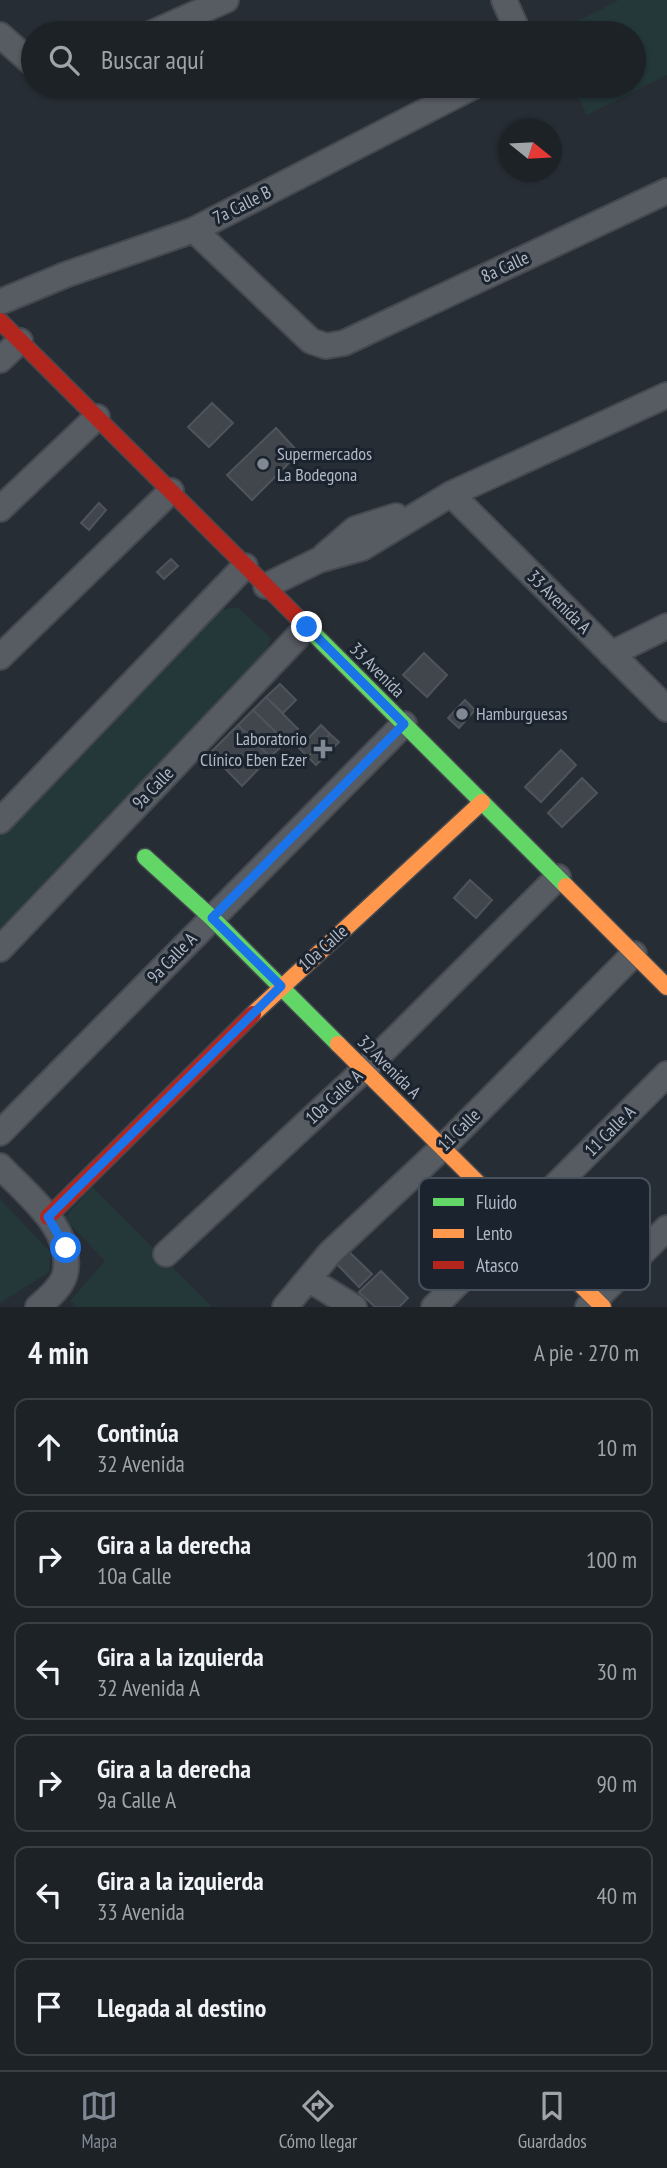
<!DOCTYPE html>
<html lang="es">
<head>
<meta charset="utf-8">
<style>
	:root { --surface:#1d2227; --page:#2a2f33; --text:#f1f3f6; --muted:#a0a4a7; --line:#3b3f44; --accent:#808893 }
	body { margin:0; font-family:"PT Sans Narrow",sans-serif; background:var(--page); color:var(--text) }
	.compass { position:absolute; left:499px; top:119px; width:63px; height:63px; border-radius:50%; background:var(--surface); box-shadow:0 2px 5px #0004; rotate:108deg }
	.stop { position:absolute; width:21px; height:21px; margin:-16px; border:5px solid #1a73e8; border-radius:50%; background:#fff }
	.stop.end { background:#1a73e8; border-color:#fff; box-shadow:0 2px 7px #0008 }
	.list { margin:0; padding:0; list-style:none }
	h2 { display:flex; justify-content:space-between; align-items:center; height:91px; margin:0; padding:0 28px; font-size:30px }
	h2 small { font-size:23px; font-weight:400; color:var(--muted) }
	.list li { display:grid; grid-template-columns:46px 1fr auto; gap:21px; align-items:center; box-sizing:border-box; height:98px; margin:0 14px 14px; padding:0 14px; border:2px solid var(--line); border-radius:14px }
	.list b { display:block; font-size:26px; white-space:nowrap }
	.list p { margin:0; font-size:23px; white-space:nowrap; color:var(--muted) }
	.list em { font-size:23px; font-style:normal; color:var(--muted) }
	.icon { flex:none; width:38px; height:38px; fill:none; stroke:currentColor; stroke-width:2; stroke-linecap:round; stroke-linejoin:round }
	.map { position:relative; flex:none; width:667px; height:1307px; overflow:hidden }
	.search { position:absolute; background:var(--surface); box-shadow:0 2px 5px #0004; left:21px; right:21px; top:21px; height:77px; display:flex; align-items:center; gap:18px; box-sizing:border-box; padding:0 24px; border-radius:38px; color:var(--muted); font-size:26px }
	.sheet { height:763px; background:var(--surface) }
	nav { display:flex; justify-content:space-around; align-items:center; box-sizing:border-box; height:98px; border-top:2px solid var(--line); background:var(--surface); font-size:19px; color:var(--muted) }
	nav a { display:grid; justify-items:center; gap:4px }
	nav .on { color:var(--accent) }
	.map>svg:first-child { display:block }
	.green { fill:#243739 }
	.building { fill:#41464c; stroke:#4f545c; stroke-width:2 }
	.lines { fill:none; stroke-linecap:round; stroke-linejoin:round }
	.street-casing { stroke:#45494f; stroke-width:28 }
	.fast-casing { stroke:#45494f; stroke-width:19 }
	.slow-casing { stroke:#45494f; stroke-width:19 }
	.jam-casing { stroke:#45494f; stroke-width:19 }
	.street { stroke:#575b62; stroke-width:24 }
	.fast { stroke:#63d668; stroke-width:16 }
	.slow { stroke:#ff974d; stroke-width:16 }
	.jam { stroke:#b3261e; stroke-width:16 }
	.route { stroke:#1a73e8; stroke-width:9 }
	.poi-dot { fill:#808893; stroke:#1b232e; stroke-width:2.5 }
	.labels { text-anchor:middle; stroke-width:6; stroke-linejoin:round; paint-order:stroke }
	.street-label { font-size:18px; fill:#b0b9c6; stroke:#1b232e }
	.poi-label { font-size:18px; fill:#b0b9c6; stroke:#1b232e; text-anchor:start }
	.key { fill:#1b232e; stroke:#48505c; stroke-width:2 }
	.key-label { font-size:19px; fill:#b0b9c6 }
</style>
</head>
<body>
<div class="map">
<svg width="667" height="1307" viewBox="0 0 667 1307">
	<rect width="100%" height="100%" fill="#272d34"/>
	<!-- green -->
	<path class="green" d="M619,0H667V75L587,115L572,86H634V33H554Z
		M237,607L271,638L267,651L0,930V831L219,610Z
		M92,1187L212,1307H77L70,1301L105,1261L64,1218Z
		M0,1199L51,1253L49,1272L0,1303Z"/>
	<!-- building -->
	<path class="building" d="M212,403L233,423L209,447L188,427Z
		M276,428L299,453L252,500L227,475Z
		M99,503L106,510L89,530L81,523Z
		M171,559L178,566L164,579L157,572Z
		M424,653L447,675L427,697L403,675Z
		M280,684L296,700L283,713L266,697Z
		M266,697L298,729L286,742L253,710Z
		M465,700L475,710L459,728L448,718Z
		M253,710L286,742L270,757L238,725Z
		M238,725L270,757L242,786L210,753Z
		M321,725L330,734L308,757L299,748Z
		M330,734L339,742L316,765L308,757Z
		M561,750L576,765L541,802L525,787Z
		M582,778L597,793L562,827L548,813Z
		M470,880L492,900L476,918L454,898Z
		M343,1246L372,1274L359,1287L331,1258Z
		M381,1271L408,1298L399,1307H375L359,1292Z"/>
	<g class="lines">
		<!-- street casing -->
		<g class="street-casing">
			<path id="street" d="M504,0L516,27V33
				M152,33L226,0
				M0,35L33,64
				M194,230L311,341L326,346L344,343L667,191
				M0,302L65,275L194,230L474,86
				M0,360L20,341
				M451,494L667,709
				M0,509L97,417
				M325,555L355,529L396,516
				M266,586L319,560L362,548L451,494L667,395
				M611,654L667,626
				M0,657L171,491
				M0,821L245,566
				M0,949L307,627
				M0,1133L404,724
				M0,1166C27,1195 75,1230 65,1274C62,1287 48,1298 38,1307
				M166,1254L365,1069L558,877
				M310,1280L354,1307
				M285,1307L330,1253L442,1148L634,954
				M434,1307L667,1074
				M588,1307L667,1228"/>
		</g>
		<!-- fast casing -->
		<g class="fast-casing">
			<path id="fast" d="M306,626L566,886
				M145,857L212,918L338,1044"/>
		</g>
		<!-- slow casing -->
		<g class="slow-casing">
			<path id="slow" d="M566,886L667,987
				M253,1014L482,802
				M338,1044L603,1307"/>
		</g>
		<!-- jam casing -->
		<g class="jam-casing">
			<path id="jam" d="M0,321L306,626
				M48,1217L253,1014"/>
		</g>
		<!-- street -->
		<use href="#street" class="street"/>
		<!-- fast -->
		<use href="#fast" class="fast"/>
		<!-- slow -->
		<use href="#slow" class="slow"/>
		<!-- jam -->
		<use href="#jam" class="jam"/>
	</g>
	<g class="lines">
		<!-- route -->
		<path class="route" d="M66,1248L48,1217L281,986L212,918L404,724L307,627"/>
	</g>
	<!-- markers -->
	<g class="poi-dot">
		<circle cx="263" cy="464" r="7"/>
		<circle cx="462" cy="714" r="7"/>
		<path d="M319.5 738.5h7v7h7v7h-7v7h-7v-7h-7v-7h7z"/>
	</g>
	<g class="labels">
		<!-- street labels -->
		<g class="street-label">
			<text transform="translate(242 205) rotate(-27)" y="6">7a Calle B</text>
			<text transform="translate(505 267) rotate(-25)" y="6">8a Calle</text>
			<text transform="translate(559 602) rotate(45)" y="6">33 Avenida A</text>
			<text transform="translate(377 670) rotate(45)" y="6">33 Avenida</text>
			<text transform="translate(153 788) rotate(-46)" y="6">9a Calle</text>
			<text transform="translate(323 948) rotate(-42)" y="6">10a Calle</text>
			<text transform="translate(172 958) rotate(-46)" y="6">9a Calle A</text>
			<text transform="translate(389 1067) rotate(45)" y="6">32 Avenida A</text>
			<text transform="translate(334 1097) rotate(-43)" y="6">10a Calle A</text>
			<text transform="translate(459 1130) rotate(-45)" y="6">11 Calle</text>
			<text transform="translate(610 1131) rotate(-45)" y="6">11 Calle A</text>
		</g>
		<!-- poi labels -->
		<g class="poi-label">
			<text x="277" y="460">Supermercados<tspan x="277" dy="21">La Bodegona</tspan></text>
			<text x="476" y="720">Hamburguesas</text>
			<text x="307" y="745" text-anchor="end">Laboratorio<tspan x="307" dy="21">Clínico Eben Ezer</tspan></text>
		</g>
	</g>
	<!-- legend -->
	<rect x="419" y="1178" width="231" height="112" rx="10" class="key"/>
	<rect x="433" y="1198" width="31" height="8" fill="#63d668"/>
	<rect x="433" y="1229" width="31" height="9" fill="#ff974d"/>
	<rect x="433" y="1261" width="31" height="8" fill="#b3261e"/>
	<g class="key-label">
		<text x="476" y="1209">Fluido</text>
		<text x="476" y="1240">Lento</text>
		<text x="476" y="1272">Atasco</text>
	</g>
</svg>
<svg class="compass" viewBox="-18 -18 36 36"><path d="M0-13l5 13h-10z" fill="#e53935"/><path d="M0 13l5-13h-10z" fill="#a0a4a7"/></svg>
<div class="stop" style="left:66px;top:1248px"></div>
<div class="stop end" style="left:307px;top:627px"></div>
<div class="search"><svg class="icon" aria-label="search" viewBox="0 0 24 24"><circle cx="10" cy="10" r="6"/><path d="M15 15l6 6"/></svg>Buscar aquí</div>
</div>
<section class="sheet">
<h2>4 min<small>A pie · 270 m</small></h2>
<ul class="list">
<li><svg class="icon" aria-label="ahead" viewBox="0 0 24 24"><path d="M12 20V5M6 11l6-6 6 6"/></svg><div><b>Continúa</b><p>32 Avenida</p></div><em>10 m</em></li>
<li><svg class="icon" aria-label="right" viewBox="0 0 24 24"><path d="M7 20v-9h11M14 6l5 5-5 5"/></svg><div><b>Gira a la derecha</b><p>10a Calle</p></div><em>100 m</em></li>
<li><svg class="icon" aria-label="left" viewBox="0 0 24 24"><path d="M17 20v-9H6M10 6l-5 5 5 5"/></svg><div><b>Gira a la izquierda</b><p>32 Avenida A</p></div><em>30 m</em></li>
<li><svg class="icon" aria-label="right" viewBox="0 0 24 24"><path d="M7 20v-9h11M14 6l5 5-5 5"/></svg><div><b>Gira a la derecha</b><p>9a Calle A</p></div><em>90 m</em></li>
<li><svg class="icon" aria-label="left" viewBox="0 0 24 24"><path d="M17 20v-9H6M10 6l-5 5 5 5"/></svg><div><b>Gira a la izquierda</b><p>33 Avenida</p></div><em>40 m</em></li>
<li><svg class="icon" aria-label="arrive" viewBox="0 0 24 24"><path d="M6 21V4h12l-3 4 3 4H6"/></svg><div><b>Llegada al destino</b></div></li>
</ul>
</section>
<nav>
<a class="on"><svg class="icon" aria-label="map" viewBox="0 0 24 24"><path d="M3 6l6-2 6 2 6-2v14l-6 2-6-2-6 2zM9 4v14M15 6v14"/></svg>Mapa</a>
<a><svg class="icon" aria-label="directions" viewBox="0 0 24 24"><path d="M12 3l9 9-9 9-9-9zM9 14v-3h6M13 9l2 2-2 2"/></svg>Cómo llegar</a>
<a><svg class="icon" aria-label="saved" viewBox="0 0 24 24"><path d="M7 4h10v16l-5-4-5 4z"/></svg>Guardados</a>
</nav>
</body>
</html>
